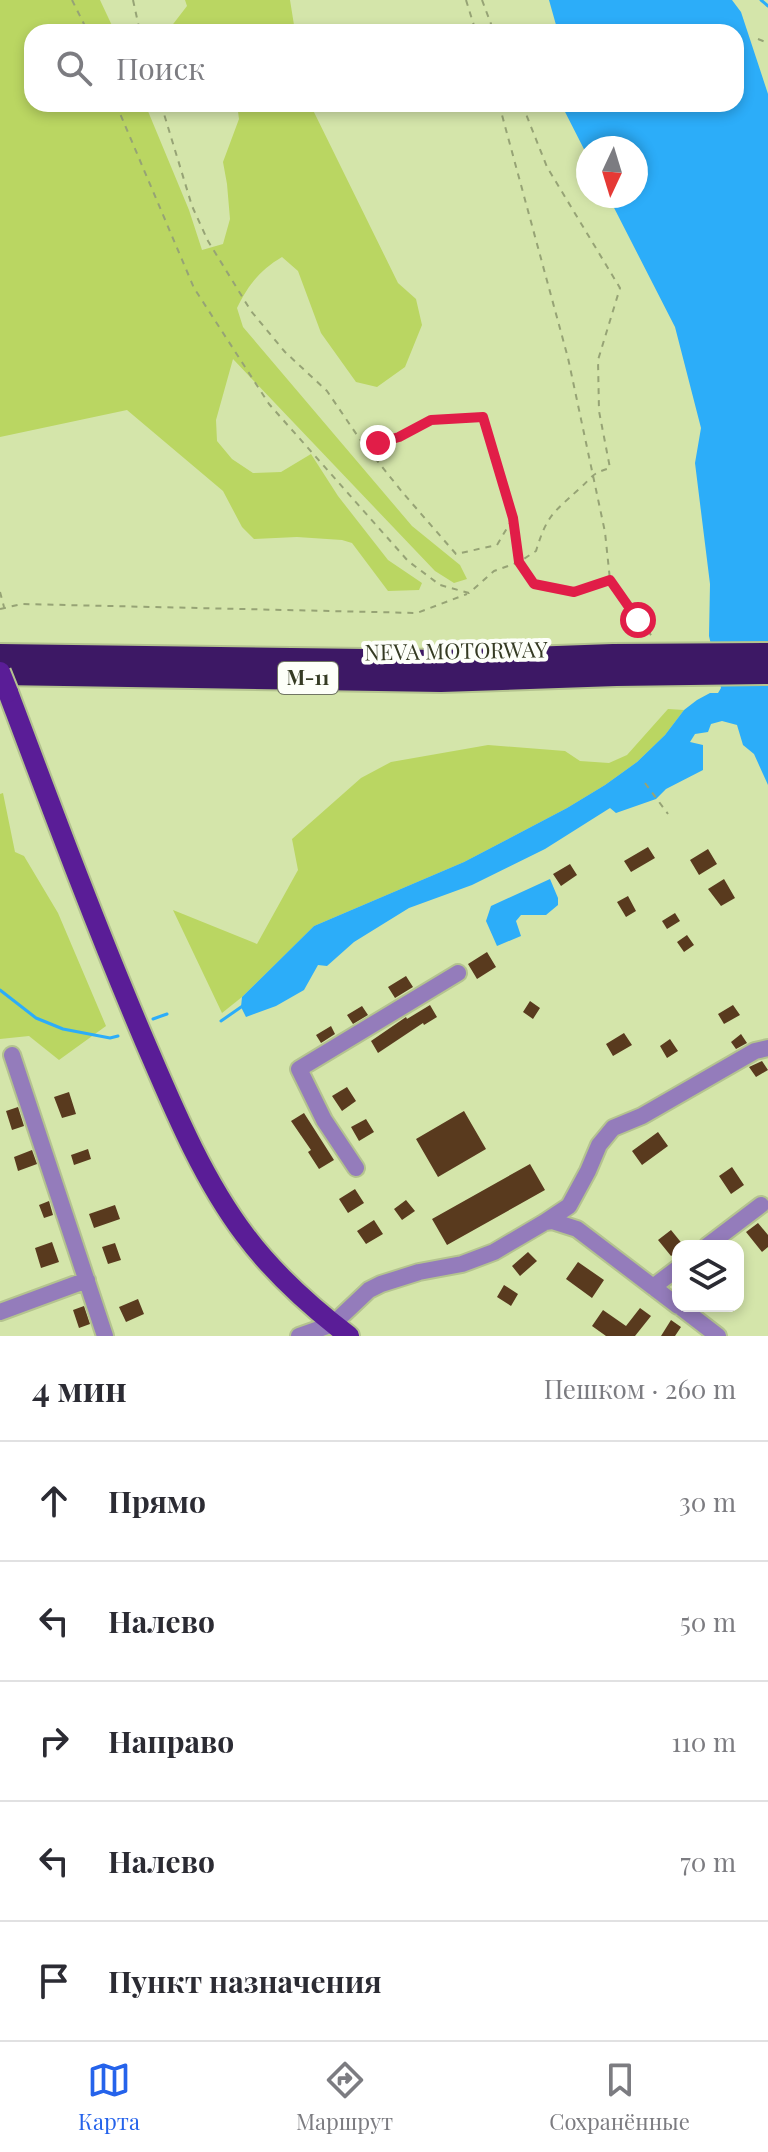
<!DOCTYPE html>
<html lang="ru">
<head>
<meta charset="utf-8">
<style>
	:root { --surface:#fff; --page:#f7f7f7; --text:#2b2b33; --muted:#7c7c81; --line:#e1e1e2; --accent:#2563eb }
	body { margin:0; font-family:"Playfair Display",serif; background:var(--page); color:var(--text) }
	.controls { position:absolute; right:24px; bottom:24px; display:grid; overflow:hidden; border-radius:16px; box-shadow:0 4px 12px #0003 }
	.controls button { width:72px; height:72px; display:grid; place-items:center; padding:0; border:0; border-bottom:2px solid var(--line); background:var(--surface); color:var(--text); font:40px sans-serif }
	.compass { position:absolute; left:576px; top:136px; width:72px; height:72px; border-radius:50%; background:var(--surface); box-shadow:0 4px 12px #0003; rotate:184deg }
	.stop { position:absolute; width:24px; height:24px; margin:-18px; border:6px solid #e11d48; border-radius:50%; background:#fff }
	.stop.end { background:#e11d48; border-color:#fff; box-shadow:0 2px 8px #0008 }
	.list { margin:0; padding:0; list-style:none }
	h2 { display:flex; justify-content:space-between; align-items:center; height:104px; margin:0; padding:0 32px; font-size:34px }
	h2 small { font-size:26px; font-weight:400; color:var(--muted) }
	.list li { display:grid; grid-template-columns:52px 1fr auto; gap:24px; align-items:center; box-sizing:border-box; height:120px; padding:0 32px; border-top:2px solid var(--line) }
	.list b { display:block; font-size:30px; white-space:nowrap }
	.list em { font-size:26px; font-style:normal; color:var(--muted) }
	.icon { flex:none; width:44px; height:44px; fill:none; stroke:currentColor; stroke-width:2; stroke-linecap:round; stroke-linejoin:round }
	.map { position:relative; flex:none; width:768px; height:1336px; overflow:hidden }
	.search { position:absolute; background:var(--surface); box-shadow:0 4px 12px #0003; left:24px; right:24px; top:24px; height:88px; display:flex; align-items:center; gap:20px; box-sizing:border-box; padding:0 28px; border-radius:24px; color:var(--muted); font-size:30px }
	.sheet { height:704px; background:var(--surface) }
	nav { display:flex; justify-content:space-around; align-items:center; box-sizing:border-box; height:112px; border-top:2px solid var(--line); background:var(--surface); font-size:22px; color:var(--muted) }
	nav a { display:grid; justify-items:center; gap:4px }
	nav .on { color:var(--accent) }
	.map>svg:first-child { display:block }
	.green { fill:#bad662 }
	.water { fill:#2cadf9 }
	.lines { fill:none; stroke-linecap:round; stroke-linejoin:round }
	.stream { stroke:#2cadf9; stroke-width:3 }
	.building { fill:#593a1e }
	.minor-casing { stroke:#b4c38f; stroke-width:20 }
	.major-casing { stroke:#b4c38f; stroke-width:24 }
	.highway-casing { stroke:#b4c38f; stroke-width:28 }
	.path { stroke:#96a375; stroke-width:2; stroke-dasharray:6 6; stroke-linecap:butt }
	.minor { stroke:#947cbb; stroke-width:16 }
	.major { stroke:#5a1d97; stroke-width:20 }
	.highway { stroke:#3d1865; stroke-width:24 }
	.major-bridge-casing { stroke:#b4c38f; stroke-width:24; stroke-linecap:butt }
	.major-bridge { stroke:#5a1d97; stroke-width:20 }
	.route { stroke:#e11d48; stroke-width:10 }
	.labels { text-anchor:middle; stroke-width:8; stroke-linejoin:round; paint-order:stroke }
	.shield { fill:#fdfff9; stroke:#717663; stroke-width:2 }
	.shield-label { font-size:20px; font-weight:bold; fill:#353b23 }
	.street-label { font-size:22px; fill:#353b23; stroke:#fdfff9 }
</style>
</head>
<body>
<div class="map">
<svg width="768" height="1336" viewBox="0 0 768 1336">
	<rect width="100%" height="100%" fill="#d4e5aa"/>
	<!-- green -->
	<path class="green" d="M0,0H100L115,32H32V104H145L189,210L202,250L223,244L230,219L227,184L223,162L239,119L237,104H310L398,283L416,299L422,325L405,367L377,387L356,382L321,333L298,271L282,257C260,270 249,284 237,308L243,327L412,526L460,565L467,579L454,583L435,571L233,359L216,420L217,441L232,459L253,473L281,472L311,454L338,496L388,560L422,583L419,590L388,591L352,543L342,540L297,537L254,539L242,527L223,491L127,410L0,437Z
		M185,0H290L294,25L292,32H167L187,6Z
		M668,709L684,710L665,735L637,762L605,785L567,808L464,862L314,926L242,997L222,1013L173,910L257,944L298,870L292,839L361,778L391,762L488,745L565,751L580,761L609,763L627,755Z
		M3,793L15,852L24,856L58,913L106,1026L59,1060L29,1036L0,1039V794Z"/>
	<!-- water -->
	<path class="water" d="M549,0H732L741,12L768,94V785L754,754L743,745L737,725L722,721L711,724L708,732L695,734L690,742L703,745V770L666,789L656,799L616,813L610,808L545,849L472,885L409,908L354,942L327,966L318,965L304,990L276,1006L246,1017L241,1007L242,997L314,926L464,862L567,808L605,785L637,762L665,735L684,710L697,700L710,693H718L721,688L709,636L710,584L695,463L701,428L675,327L608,196H636V148H588V157L561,104H736V32H558Z
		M550,879L558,898V905L546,915H521L516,921L521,936L497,946L486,921L491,906Z"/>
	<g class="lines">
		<!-- stream -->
		<path class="stream" d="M761,0L768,6
			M0,990L36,1018L63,1029L110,1038L118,1036
			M153,1019L167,1014
			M221,1021L244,1005"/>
	</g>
	<!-- building -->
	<path class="building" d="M648,847L655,858L631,872L624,861Z
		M708,849L717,864L699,875L690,860Z
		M570,864L577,875L561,886L553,874Z
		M724,879L735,898L721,906L708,889Z
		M628,896L636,911L626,917L617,902Z
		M675,913L680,921L667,929L662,921Z
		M687,935L694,945L684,952L677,942Z
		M487,952L496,967L477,979L468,964Z
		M406,976L413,987L395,998L388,987Z
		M530,1001L540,1008L533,1019L523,1012Z
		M430,1005L437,1017L424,1025L423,1023L378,1053L371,1041L406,1017L407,1019Z
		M733,1005L740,1015L724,1024L718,1014Z
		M362,1006L368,1015L353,1024L347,1015Z
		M331,1026L335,1034L321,1043L316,1035Z
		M624,1033L632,1045L613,1056L606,1044Z
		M741,1034L747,1043L736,1049L731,1042Z
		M670,1039L678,1051L667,1058L660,1046Z
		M762,1061L768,1070L756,1077L749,1067Z
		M347,1087L356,1101L342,1111L332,1096Z
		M69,1092L76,1114L62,1118L54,1097Z
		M18,1107L24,1126L12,1130L6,1111Z
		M464,1111L486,1149L438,1177L416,1139Z
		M304,1113L334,1160L319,1169L308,1152L311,1150L291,1121Z
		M366,1119L374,1132L359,1141L351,1127Z
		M658,1132L668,1146L642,1165L632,1151Z
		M88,1149L91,1159L74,1165L71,1155Z
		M32,1150L37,1164L18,1171L14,1157Z
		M530,1164L545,1190L447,1245L432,1219Z
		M732,1167L744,1185L731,1194L719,1176Z
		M355,1189L364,1203L348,1213L339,1199Z
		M406,1200L415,1211L402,1220L394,1209Z
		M49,1201L53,1215L44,1218L39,1205Z
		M115,1205L120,1219L94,1228L89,1214Z
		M374,1220L383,1234L366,1244L357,1231Z
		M758,1223L768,1235V1247L762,1252L746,1232Z
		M671,1230L684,1246H678V1251L671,1256L658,1240Z
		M52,1242L59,1262L41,1268L35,1248Z
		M115,1243L121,1260L108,1264L102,1247Z
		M528,1252L537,1261L520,1276L512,1266Z
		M578,1262L604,1280L592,1298L566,1279Z
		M504,1285L518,1294L511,1306L497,1297Z
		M138,1299L144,1314L126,1322L119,1307Z
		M84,1306L90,1324L79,1328L73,1310Z
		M640,1308L651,1316L635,1336H606L592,1326L603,1310L626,1326Z
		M671,1320L681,1327L675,1336H661Z"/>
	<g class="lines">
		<!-- minor casing -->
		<g class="minor-casing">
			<path id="minor" d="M12,1055L105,1336
				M356,1168L324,1120L299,1069L458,973
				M545,1222L552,1221L577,1229L678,1306
				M707,1246L761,1205
				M653,1287L678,1268
				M679,1306L718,1336
				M0,1312L87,1280
				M299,1336L333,1324L369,1290L381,1284L419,1272L462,1264L494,1252L545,1222L569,1206L588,1171L599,1145L613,1128L642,1116L755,1051L768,1048"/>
		</g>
		<!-- major casing -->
		<g class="major-casing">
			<path id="major" d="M8,692C52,809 96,927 145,1042C173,1107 202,1178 245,1235C274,1274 311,1307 349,1336"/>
		</g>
		<!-- highway casing -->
		<g class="highway-casing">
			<path id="highway" d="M0,656L440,662L613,656L768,655
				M0,673L441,680L616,674L768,672"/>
		</g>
		<!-- path -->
		<path class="path" d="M72,0L88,32
			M133,0L140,32
			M466,0L476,32
			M482,0L494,32
			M758,39L768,43
			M116,104L194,288L269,404L408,561L440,585L469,593L494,571L519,562L536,551C547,515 553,513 579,489C594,476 590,474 610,468L599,411L598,360L620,288L547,167L522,104
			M161,104L192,206L208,241L251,311L285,352L327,391L359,438L403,493L456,554L497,545L513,518L483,417L431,420L399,437L378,443L364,444
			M499,104L568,358L605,532L610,580L654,639
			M513,521L519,562L534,584L574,592L609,581
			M0,592L4,607
			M0,609L22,604L417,613L467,594
			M645,783L668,814"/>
		<!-- minor -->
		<use href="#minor" class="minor"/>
		<!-- major -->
		<use href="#major" class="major"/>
		<!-- highway -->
		<use href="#highway" class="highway"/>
		<!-- major-bridge casing -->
		<g class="major-bridge-casing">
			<path id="major-bridge" d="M0,672L8,692"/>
		</g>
		<!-- major-bridge -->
		<use href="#major-bridge" class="major-bridge"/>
	</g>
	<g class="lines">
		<!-- route -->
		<path class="route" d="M378,443L399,437L431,420L483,417L513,518L519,562L534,584L574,592L610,580L638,620"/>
	</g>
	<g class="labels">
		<!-- shield labels -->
		<rect class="shield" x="278" y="662" width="60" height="32" rx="6"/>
		<g class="shield-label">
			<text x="308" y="685">М-11</text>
		</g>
		<!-- street labels -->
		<g class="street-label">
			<text transform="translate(456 651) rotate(-1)" y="8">NEVA MOTORWAY</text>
		</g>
	</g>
</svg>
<div class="controls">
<button><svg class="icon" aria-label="layers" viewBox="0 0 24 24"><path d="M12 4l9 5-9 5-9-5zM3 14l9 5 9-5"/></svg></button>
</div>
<svg class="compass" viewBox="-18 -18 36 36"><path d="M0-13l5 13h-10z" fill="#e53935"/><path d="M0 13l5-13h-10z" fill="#7c7c81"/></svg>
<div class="stop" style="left:638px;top:620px"></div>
<div class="stop end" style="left:378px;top:443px"></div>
<div class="search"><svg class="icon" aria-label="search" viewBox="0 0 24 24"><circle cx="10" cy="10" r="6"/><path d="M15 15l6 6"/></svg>Поиск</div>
</div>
<section class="sheet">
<h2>4 мин<small>Пешком · 260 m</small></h2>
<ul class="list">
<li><svg class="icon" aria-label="ahead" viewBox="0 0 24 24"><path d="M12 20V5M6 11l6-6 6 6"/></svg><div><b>Прямо</b></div><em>30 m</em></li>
<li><svg class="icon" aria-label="left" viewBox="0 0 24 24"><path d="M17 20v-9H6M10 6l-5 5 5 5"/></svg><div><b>Налево</b></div><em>50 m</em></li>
<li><svg class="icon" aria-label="right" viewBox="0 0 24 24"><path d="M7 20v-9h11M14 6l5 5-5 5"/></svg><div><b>Направо</b></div><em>110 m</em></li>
<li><svg class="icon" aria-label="left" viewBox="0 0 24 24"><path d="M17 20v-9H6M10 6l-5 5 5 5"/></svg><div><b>Налево</b></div><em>70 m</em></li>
<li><svg class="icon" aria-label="arrive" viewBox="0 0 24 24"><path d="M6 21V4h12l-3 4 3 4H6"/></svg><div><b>Пункт назначения</b></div></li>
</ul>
</section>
<nav>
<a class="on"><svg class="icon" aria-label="map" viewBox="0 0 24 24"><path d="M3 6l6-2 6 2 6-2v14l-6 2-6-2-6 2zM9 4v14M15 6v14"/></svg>Карта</a>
<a><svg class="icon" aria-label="directions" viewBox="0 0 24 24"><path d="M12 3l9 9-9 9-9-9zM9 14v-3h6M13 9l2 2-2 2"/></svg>Маршрут</a>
<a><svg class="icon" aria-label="saved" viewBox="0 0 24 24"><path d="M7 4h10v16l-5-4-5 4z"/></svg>Сохранённые</a>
</nav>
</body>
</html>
